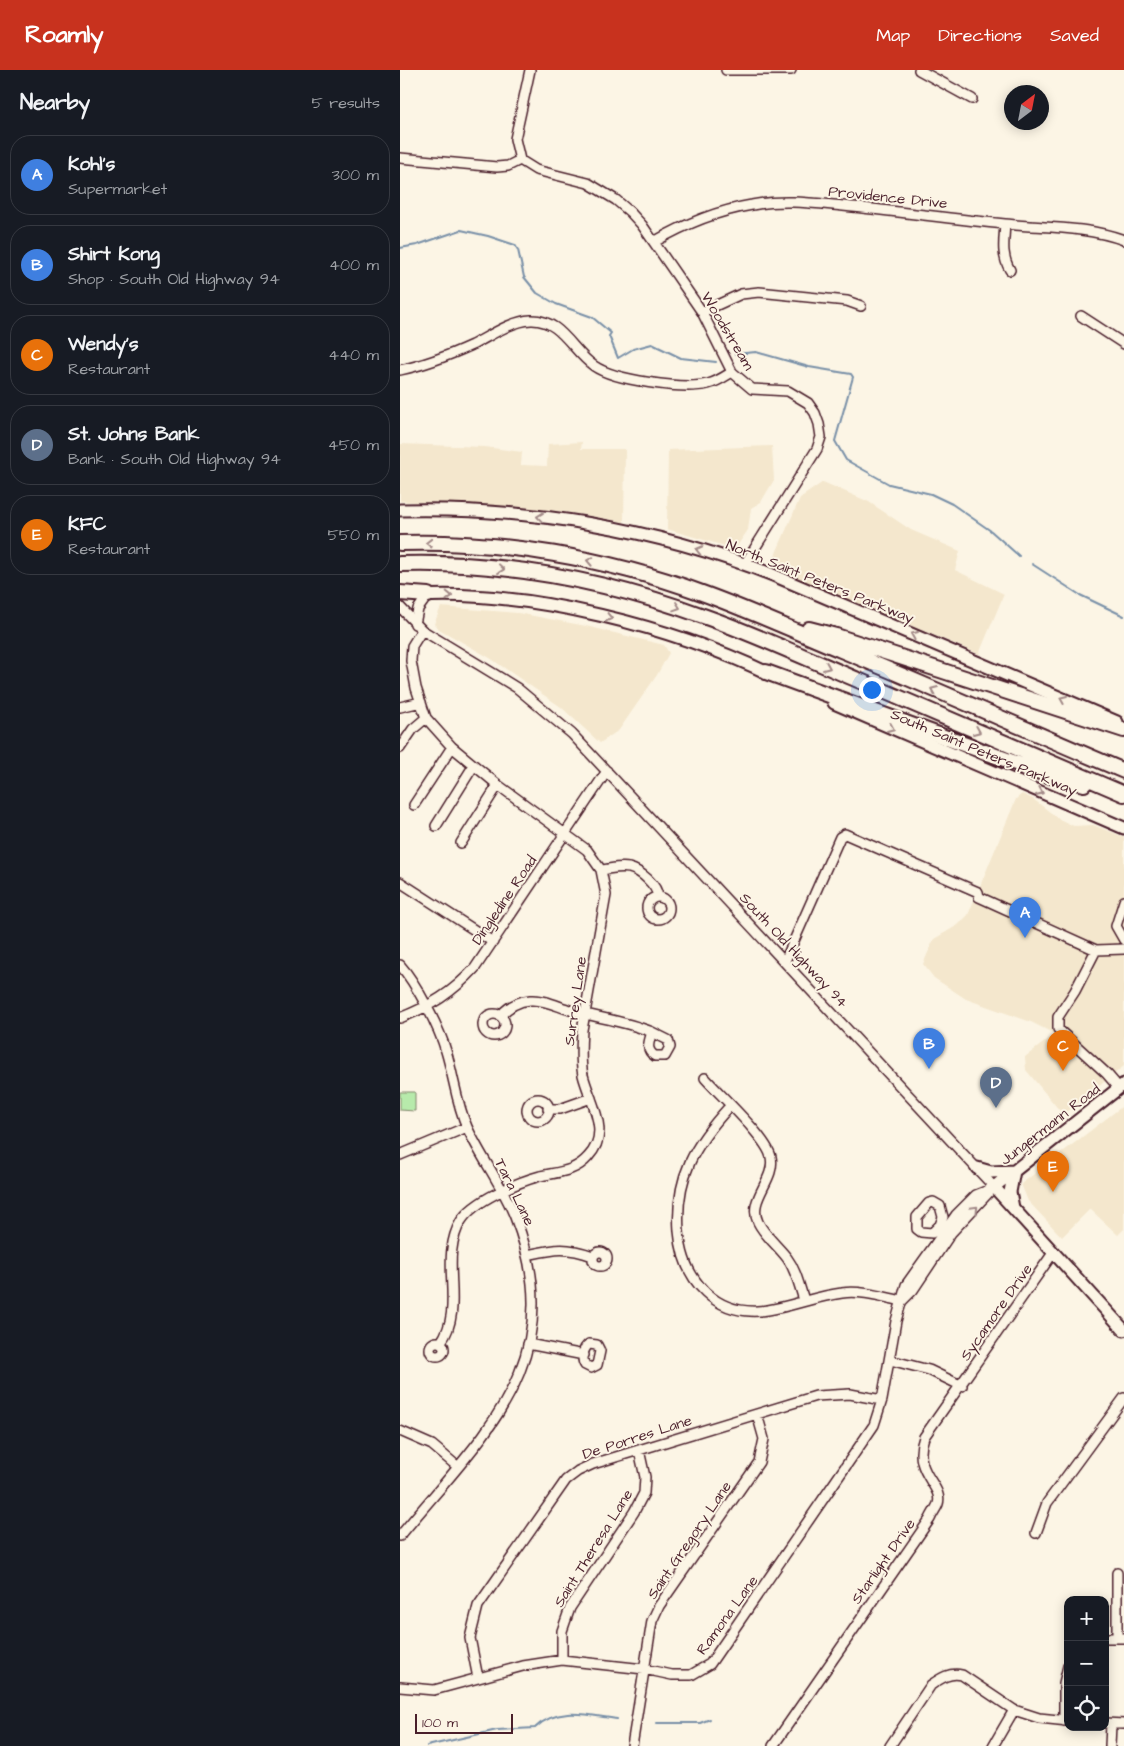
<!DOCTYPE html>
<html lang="en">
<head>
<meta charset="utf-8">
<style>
	:root { --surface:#171b24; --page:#20242c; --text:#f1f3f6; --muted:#9ea1a6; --line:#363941; --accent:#c8321e }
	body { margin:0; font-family:"Architects Daughter",sans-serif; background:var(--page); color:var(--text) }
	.controls { position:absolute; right:15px; bottom:15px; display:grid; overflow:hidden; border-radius:10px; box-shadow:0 2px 12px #0003 }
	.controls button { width:45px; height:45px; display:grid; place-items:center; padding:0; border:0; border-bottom:1px solid var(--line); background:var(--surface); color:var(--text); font:25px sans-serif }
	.compass { position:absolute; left:604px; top:15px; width:45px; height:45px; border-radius:50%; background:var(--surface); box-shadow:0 2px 12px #0003; rotate:32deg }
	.scale { position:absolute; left:15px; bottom:12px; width:98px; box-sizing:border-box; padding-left:5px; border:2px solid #4a1f2b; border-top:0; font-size:14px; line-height:18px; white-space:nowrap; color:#4a1f2b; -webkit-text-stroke:4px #fcf5e5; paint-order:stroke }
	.you { position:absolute; left:471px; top:619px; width:18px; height:18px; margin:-12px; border:4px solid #fff; border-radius:50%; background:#1a73e8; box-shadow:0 0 0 8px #1a73e833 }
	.badge { display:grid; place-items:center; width:32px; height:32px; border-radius:50%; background:var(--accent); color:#fff; font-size:16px; font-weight:700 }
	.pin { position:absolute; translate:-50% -41px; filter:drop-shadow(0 1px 2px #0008) }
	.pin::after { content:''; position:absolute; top:26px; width:18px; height:15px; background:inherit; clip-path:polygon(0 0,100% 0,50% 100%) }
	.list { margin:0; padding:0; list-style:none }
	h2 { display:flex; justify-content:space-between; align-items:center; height:65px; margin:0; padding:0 20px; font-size:21px }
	h2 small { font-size:16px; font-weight:400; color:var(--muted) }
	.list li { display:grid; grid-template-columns:32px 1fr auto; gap:15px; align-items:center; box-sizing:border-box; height:80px; margin:0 10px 10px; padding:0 10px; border:1px solid var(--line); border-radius:20px }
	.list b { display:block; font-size:19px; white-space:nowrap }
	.list p { margin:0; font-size:16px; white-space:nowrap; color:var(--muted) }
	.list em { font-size:16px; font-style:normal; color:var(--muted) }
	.icon { flex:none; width:28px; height:28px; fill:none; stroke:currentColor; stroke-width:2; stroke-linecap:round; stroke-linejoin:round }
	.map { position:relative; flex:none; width:724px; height:1676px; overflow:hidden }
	header { display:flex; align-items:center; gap:30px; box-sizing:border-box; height:70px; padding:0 25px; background:var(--accent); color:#fff }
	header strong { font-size:24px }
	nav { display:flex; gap:28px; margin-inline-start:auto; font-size:18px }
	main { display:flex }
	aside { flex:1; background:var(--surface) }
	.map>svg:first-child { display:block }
	.built { fill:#f4e7cd }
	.pitch { fill:#b7eaab; stroke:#80846b }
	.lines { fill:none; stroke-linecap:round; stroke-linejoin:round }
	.stream { stroke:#7990a8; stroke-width:2 }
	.minor-casing { stroke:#4a1f2b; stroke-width:12 }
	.major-casing { stroke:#4a1f2b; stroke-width:15 }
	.highway-casing { stroke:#4a1f2b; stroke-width:18 }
	.minor { stroke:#fcf5e5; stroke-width:9 }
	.major { stroke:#fcf5e5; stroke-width:11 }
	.highway { stroke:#fcf5e5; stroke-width:14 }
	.oneway { stroke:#a38a88 }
	.labels { text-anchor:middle; stroke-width:4; stroke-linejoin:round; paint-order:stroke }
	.street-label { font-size:15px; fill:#4a1f2b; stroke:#fcf5e5 }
</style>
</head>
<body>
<header>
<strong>Roamly</strong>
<nav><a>Map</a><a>Directions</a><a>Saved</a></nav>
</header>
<main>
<aside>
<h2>Nearby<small>5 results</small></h2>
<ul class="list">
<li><span class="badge" style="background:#3f7fe0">A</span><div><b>Kohl's</b><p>Supermarket</p></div><em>300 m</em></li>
<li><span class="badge" style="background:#3f7fe0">B</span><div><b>Shirt Kong</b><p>Shop · South Old Highway 94</p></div><em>400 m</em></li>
<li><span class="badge" style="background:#e8710a">C</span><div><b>Wendy's</b><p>Restaurant</p></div><em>440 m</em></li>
<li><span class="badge" style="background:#5c6f8a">D</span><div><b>St. Johns Bank</b><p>Bank · South Old Highway 94</p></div><em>450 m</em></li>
<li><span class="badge" style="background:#e8710a">E</span><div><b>KFC</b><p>Restaurant</p></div><em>550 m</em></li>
</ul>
</aside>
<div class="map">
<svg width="724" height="1676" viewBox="0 0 724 1676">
	<rect width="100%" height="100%" fill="#fcf5e5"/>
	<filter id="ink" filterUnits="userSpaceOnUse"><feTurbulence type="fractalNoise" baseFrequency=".02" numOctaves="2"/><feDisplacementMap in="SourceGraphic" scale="10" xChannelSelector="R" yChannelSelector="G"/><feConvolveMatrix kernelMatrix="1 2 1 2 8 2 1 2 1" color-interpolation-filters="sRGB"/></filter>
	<g filter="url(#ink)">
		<!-- built -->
		<path class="built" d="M182,372L181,379H225L224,452L165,442L0,431V374L85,377L122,382L121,395L147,396L148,374Z
			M372,376L374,410L361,432L351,438L348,460L335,479L267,459L268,380Z
			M423,412L469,432L511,460L560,481L555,500L604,524L579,584L370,497L400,428Z
			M41,537L118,543L186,556L264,575L269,583L257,605L219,660L200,673L161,637L90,588L39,559L34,554Z
			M622,724L633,729L659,749L674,756L693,755L724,767V996L667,1042L660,1041L626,1000L625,987L655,964L631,952L566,929L534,908L523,894L534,869L558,855L568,845L616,729Z
			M724,1035V1159L718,1165L690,1139L662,1167L628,1131L621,1114Z"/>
		<!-- pitch -->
		<path class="pitch" d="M0,1022H15V1041L0,1040Z"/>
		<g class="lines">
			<!-- stream -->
			<path class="stream" d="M0,178L17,175L61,160L88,166L115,175L118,180L124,207L137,223L156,234L192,247L211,263L209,266L218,288L233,279L252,274L281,288L316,292
				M335,284L356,282L409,297L451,304L453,307L435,371L446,390L489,414L531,424L552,434L591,461L619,486
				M632,494L680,525L724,546
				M257,1653H300L310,1649
				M27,1676L97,1660L135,1658C157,1636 188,1645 217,1649"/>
			<!-- minor casing -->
			<g class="minor-casing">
				<path id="minor" d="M130,0L115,69L120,90L136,100L188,113L216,130L230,142L242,155L302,242L332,302L352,319L388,321L408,333L415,343L419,354L421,367L417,379L345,494
					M326,0H391
					M519,0L572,29
					M0,88L97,97L108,96L120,90
					M605,154C604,171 601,185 610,200
					M254,172C285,154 316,141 352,135C383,129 412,133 443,136C497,141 551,149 605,154C645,158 685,156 724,170
					M302,242L341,224L359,222L447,231L461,236
					M681,246L724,274
					M0,300C24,295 50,285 72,275C90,266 111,251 131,250C161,249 172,281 194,296C214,310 283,320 308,314C317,312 324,307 332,302
					M0,537L22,560L117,618L172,664L594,1117L551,1163L513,1220L502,1231
					M15,554L18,539L28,525
					M22,560L12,576L11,591L16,618L26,648L52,677L98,715L187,780L201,800C210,799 220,796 229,798C241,801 257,815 258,827
					M0,637L21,632
					M0,678L13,659L26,648
					M14,735L52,677
					M36,756L74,695
					M61,773L98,715
					M0,812L93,872
					M247 838a11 11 0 1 1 22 0a11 11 0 1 1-22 0Z
					M724,831L716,856L724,870
					M385,891L440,767L445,764L578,822L579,827L696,880
					M0,895C16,913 39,957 46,981C54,1007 56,1032 67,1057C81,1088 103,1116 115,1147C172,1293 83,1364 0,1466
					M83 955a11 11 0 1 1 22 0a11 11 0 1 1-22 0Z
					M100,946C108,937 117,931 130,930C144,929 157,936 170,940C198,948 226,951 252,962
					M0,948C31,936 52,923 75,898L207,701
					M252,962L268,970L270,977L265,986H255C245,980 249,972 252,962Z
					M305,1008C319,1024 367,1068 371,1087C376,1110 347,1129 358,1152C364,1165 378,1176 387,1188C396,1200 399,1215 404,1230
					M719,1018L707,1004L658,959V947L675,921L696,880L724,879
					M127 1040a11 11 0 1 1 22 0a11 11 0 1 1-22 0Z
					M330,1036C295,1074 275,1107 279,1161C283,1211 316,1248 368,1240C393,1236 417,1226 442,1223C461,1220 483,1227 502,1231
					M148,1039H160L191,1028
					M0,1085L67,1057
					M540,1155L532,1163L521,1162L517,1159V1147L529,1133L533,1132L540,1136L543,1147L540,1155L549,1162
					M193 1189a7 7 0 1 1 14 0a7 7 0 1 1-14 0Z
					M127,1185C155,1179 165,1176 193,1186
					M30 1279a7 7 0 1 1 14 0a7 7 0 1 1-14 0Z
					M41,1272C66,1237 38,1189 61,1151C73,1131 118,1112 140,1106C158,1102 175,1102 188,1087C212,1062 190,1033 183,1005C180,991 181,975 182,960L206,825L201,800
					M128,1274L184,1285
					M189,1274L197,1275L200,1281L197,1295L191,1298L185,1295C181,1289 183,1278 189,1274Z
					M490,1290L529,1300L562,1316
					M0,1361L32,1375L58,1397
					M636,1463L647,1433L724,1328
					M717,1503V1568
					M705,1568H724
					M162,1590V1561L170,1538L234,1442L244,1423L245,1407L239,1380
					M78,1608L70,1568L78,1536L166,1410L178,1401L193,1394L416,1326L450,1324L482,1330
					M0,1617L34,1620L123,1596L162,1590L244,1599L272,1605H291L310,1594L474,1355L482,1330L496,1251L506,1215L556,1145L576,1125L591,1119
					M664,1651V1613L668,1596
					M705,1653L724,1654
					M232,1676L252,1551L259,1536L359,1392L364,1369L357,1344
					M373,1676L530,1449C532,1444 536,1439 538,1434C544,1415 511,1403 524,1367L653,1183
					M490,1676L531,1615C541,1608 550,1602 562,1605L614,1640L639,1648L668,1651
					M593,1676L614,1640
					M710,1676L711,1654"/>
			</g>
			<!-- major casing -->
			<g class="major-casing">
				<path id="major" d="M0,440C126,437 256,458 373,505L717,652
					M19,526C130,520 274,557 374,606
					M434,633L724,758
					M724,1014L594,1117L724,1260
					M577,1098L591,1102L614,1101
					M613,1138L610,1122L614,1101"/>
			</g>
			<!-- highway casing -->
			<g class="highway-casing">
				<path id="highway" d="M0,473C102,470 207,488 302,523C349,540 395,561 441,580C536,619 629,661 724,701
					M0,494C104,491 208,511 306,547C357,565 408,589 458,610C547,648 636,686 724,724
					M0,523L28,525
					M409,559L436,566L724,660
					M366,602L651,706L684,714"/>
			</g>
			<!-- minor -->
			<use href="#minor" class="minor"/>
			<!-- major -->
			<use href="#major" class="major"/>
			<!-- highway -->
			<use href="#highway" class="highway"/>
		</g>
		<!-- one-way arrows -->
		<defs><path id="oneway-chevron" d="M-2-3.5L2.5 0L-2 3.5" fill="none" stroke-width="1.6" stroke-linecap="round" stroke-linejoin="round" transform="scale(1.25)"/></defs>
		<g class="oneway">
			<use href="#oneway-chevron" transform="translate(140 447) rotate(-173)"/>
			<use href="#oneway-chevron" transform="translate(29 473) rotate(-179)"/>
			<use href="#oneway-chevron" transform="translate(299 480) rotate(-166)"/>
			<use href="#oneway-chevron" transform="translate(190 491) rotate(-169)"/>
			<use href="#oneway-chevron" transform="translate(101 499) rotate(6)"/>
			<use href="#oneway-chevron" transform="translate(49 526) rotate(2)"/>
			<use href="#oneway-chevron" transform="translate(277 537) rotate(19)"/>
			<use href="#oneway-chevron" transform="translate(209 548) rotate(13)"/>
			<use href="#oneway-chevron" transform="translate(514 565) rotate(-157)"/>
			<use href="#oneway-chevron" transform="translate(427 597) rotate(23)"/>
			<use href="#oneway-chevron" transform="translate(534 620) rotate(-157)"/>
			<use href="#oneway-chevron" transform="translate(663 629) rotate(-157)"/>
			<use href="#oneway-chevron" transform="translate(491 658) rotate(23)"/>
			<use href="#oneway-chevron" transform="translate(577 661) rotate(23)"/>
			<use href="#oneway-chevron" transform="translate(640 722) rotate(23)"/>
			<use href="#oneway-chevron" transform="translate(575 1139) rotate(-45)"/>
		</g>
	</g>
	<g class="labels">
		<!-- street labels -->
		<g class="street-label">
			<text transform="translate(488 127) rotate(6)" y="5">Providence Drive</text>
			<text transform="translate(328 261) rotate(59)" y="5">Woodstream</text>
			<text transform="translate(420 511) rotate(22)" y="5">North Saint Peters Parkway</text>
			<text transform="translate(584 682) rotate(23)" y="5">South Saint Peters Parkway</text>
			<text transform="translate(104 830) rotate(-56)" y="5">Dingledine Road</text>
			<text transform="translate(394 880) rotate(47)" y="5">South Old Highway 94</text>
			<text transform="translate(175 931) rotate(-82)" y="5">Surrey Lane</text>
			<text transform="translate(650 1054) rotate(-38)" y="5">Jungermann Road</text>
			<text transform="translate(115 1122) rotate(64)" y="5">Tara Lane</text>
			<text transform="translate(596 1242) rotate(-55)" y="5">Sycamore Drive</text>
			<text transform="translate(237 1367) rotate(-18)" y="5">De Porres Lane</text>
			<text transform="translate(289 1470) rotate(-56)" y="5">Saint Gregory Lane</text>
			<text transform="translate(193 1478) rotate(-58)" y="5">Saint Theresa Lane</text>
			<text transform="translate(483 1491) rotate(-55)" y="5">Starlight Drive</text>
			<text transform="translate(327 1545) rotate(-54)" y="5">Ramona Lane</text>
		</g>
	</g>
</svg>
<div class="controls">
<button>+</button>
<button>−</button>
<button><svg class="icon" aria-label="locate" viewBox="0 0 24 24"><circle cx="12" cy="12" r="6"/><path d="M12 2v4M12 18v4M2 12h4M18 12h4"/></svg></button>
</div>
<svg class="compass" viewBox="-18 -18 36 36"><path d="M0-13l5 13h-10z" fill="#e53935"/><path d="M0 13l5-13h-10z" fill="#9ea1a6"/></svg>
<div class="scale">100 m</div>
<div class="you"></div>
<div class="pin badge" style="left:625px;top:868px;background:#3f7fe0">A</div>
<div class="pin badge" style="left:529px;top:999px;background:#3f7fe0">B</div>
<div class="pin badge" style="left:663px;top:1001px;background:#e8710a">C</div>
<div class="pin badge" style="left:596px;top:1038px;background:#5c6f8a">D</div>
<div class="pin badge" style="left:653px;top:1122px;background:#e8710a">E</div>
</div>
</main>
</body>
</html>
